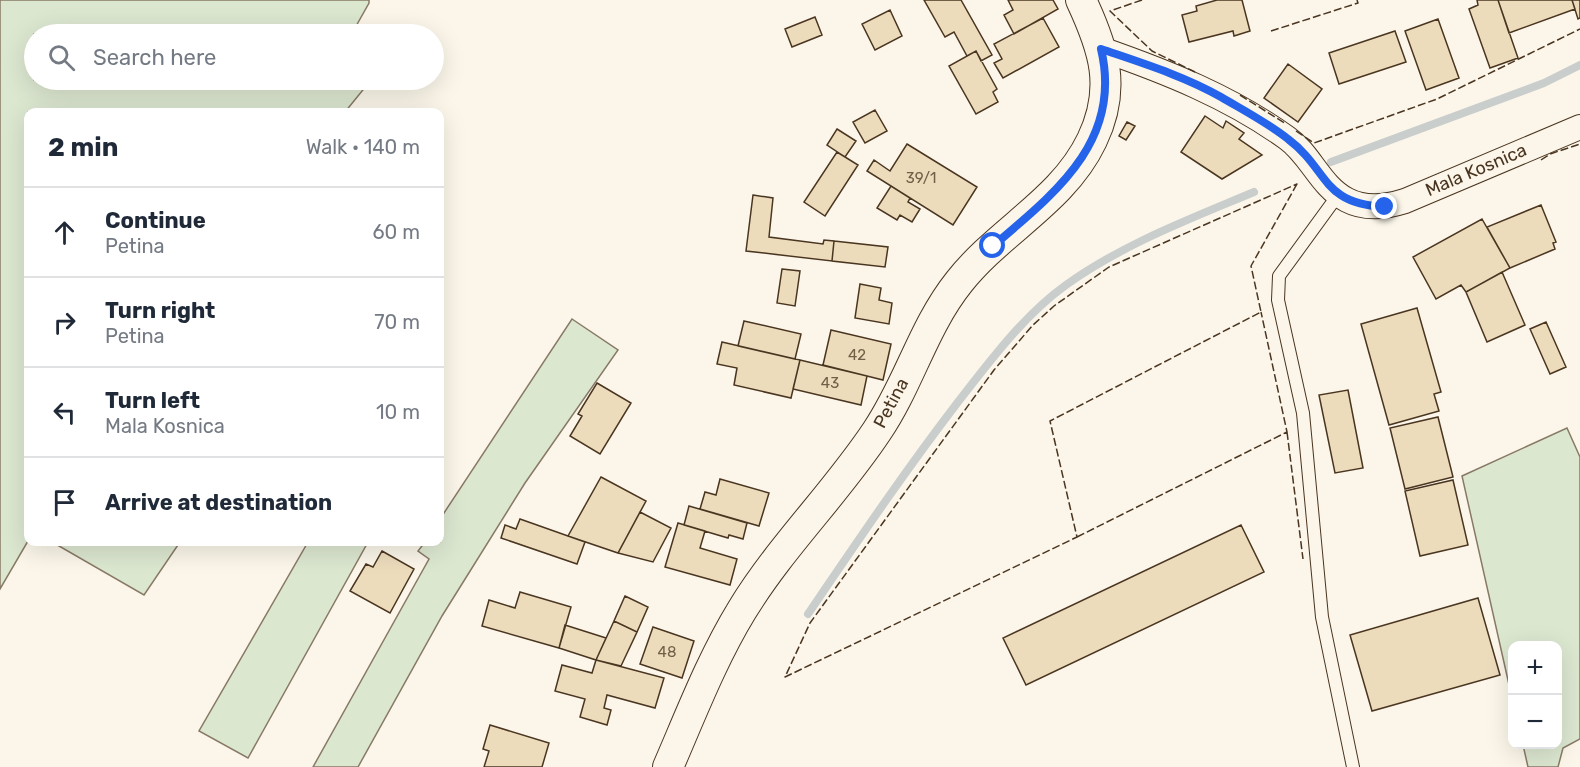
<!DOCTYPE html>
<html lang="en">
<head>
<meta charset="utf-8">
<style>
	:root { --surface:#fff; --page:#f6f6f7; --text:#1f2937; --muted:#747a83; --line:#e0e1e3 }
	body { margin:0; font-family:Rubik,sans-serif; background:var(--page); color:var(--text) }
	.controls { position:absolute; right:18px; bottom:18px; display:grid; overflow:hidden; border-radius:12px; box-shadow:0 6px 24px #0002 }
	.controls button { width:54px; height:54px; display:grid; place-items:center; padding:0; border:0; border-bottom:2px solid var(--line); background:var(--surface); color:var(--text); font:30px sans-serif }
	.stop { position:absolute; width:18px; height:18px; margin:-14px; border:4px solid #2563eb; border-radius:50%; background:#fff }
	.stop.end { background:#2563eb; border-color:#fff; box-shadow:0 2px 6px #0008 }
	.list { margin:0; padding:0; list-style:none }
	h2 { display:flex; justify-content:space-between; align-items:center; height:78px; margin:0; padding:0 24px; font-size:26px }
	h2 small { font-size:20px; font-weight:400; color:var(--muted) }
	.list li { display:grid; grid-template-columns:39px 1fr auto; gap:18px; align-items:center; box-sizing:border-box; height:90px; padding:0 24px; border-top:2px solid var(--line) }
	.list b { display:block; font-size:22px; white-space:nowrap }
	.list p { margin:0; font-size:20px; white-space:nowrap; color:var(--muted) }
	.list em { font-size:20px; font-style:normal; color:var(--muted) }
	.icon { flex:none; width:33px; height:33px; fill:none; stroke:currentColor; stroke-width:2; stroke-linecap:round; stroke-linejoin:round }
	.map { position:relative; flex:none; width:1580px; height:767px; overflow:hidden }
	.search { position:absolute; background:var(--surface); box-shadow:0 6px 24px #0002; left:24px; top:24px; width:420px; height:66px; display:flex; align-items:center; gap:15px; box-sizing:border-box; padding:0 21px; border-radius:33px; color:var(--muted); font-size:22px }
	.panel { position:absolute; background:var(--surface); box-shadow:0 6px 24px #0002; left:24px; top:108px; width:420px; height:438px; border-radius:12px }
	.map>svg:first-child { display:block }
	.green { fill:#dce7d0; stroke:#887966; stroke-width:1.5 }
	.lines { fill:none; stroke-linecap:round; stroke-linejoin:round }
	.stream { stroke:#c9cecd; stroke-width:8 }
	.building { fill:#ecdcbc; stroke:#4a3520; stroke-width:1.5 }
	.service-casing { stroke:#4a3520; stroke-width:14 }
	.minor-casing { stroke:#4a3520; stroke-width:26 }
	.tertiary-casing { stroke:#4a3520; stroke-width:32 }
	.service { stroke:#fbf6e9; stroke-width:12 }
	.minor { stroke:#fbf6e9; stroke-width:24 }
	.tertiary { stroke:#fbf6e9; stroke-width:30 }
	.fence { stroke:#4a3520; stroke-width:1.5; stroke-dasharray:8 3; stroke-linecap:butt }
	.route { stroke:#2563eb; stroke-width:8 }
	.labels { text-anchor:middle; stroke-width:4.5; stroke-linejoin:round; paint-order:stroke }
	.number-label { font-size:15px; fill:#725f47 }
	.street-label { font-size:18px; fill:#4a3520; stroke:#fbf6e9 }
</style>
</head>
<body>
<div class="map">
<svg width="1580" height="767" viewBox="0 0 1580 767">
	<rect width="100%" height="100%" fill="#fbf6e9"/>
	<!-- green -->
	<path class="green" d="M0,0H369V3L355,28L362,34H34V80H371L345,112H28V541L0,589Z
		M572,319L618,350L525,483L442,616L358,767H313L429,559L418,551L425,542H440V519Z
		M1567,428L1580,457V739L1563,748L1558,767H1528L1523,745L1558,744V646H1512V698L1462,476Z
		M52,542H180L144,595Z
		M308,542H368L248,758L199,731Z"/>
	<g class="lines">
		<!-- stream -->
		<path class="stream" d="M1331,162L1544,83L1580,65
			M808,614C857,542 905,471 958,402C990,361 1024,315 1066,285C1123,244 1190,219 1254,192"/>
	</g>
	<!-- building -->
	<path class="building" d="M924,0H961L992,55L981,61L976,51L967,56L954,32L945,37Z
		M1008,0H1053L1058,9L1014,34L1004,15L1013,10Z
		M1217,0H1242L1250,31L1234,36L1233,31L1189,42L1182,15L1197,11L1196,6Z
		M1477,0H1498L1518,58L1490,68L1469,9L1478,5Z
		M1498,0H1572L1575,9L1509,33Z
		M1572,0H1580V18L1578,19Z
		M890,10L902,36L875,50L862,24Z
		M815,17L822,35L792,47L785,29Z
		M1043,18L1059,47L1003,78L994,63L1002,59L994,44Z
		M1438,19L1459,78L1426,90L1405,31Z
		M1395,31L1406,62L1339,84L1329,53Z
		M976,51L997,89L993,92L998,102L976,114L949,66Z
		M1288,64L1322,89L1298,122L1264,98Z
		M875,110L887,131L865,143L853,122Z
		M1205,116L1223,128L1226,121L1244,133L1239,139L1262,155L1222,179L1181,152Z
		M1127,122L1135,126L1126,140L1119,136Z
		M837,129L856,141L845,157L827,145Z
		M907,144L977,187L953,225L867,171L874,160L890,171Z
		M837,152L858,165L825,216L804,202Z
		M891,186L910,198L908,202L920,209L912,222L900,215L897,220L877,208Z
		M753,195L773,198L769,237L823,244L824,240L834,241L832,261L746,251Z
		M1541,205L1556,242L1553,243L1555,249L1510,268L1487,227Z
		M1482,219L1510,268L1466,292L1461,285L1436,299L1413,257Z
		M834,241L888,247L885,267L832,261Z
		M782,269L800,271L795,306L777,303Z
		M1502,272L1525,325L1487,342L1466,292Z
		M860,284L881,288L879,300L892,303L889,324L855,318Z
		M1417,308L1441,392L1434,394L1439,411L1389,425L1361,324Z
		M744,321L801,334L795,359L738,346Z
		M1546,322L1566,367L1550,374L1530,329Z
		M831,330L891,344L883,380L823,365Z
		M722,342L800,360L791,398L734,385L737,368L717,364Z
		M800,360L867,376L861,405L793,389Z
		M597,383L631,403L600,454L570,436L582,416L578,414Z
		M1348,390L1363,468L1335,473L1319,395Z
		M1438,417L1453,477L1405,489L1390,428Z
		M601,477L646,501L618,553L568,536Z
		M720,479L769,493L759,526L700,509L705,492L716,495Z
		M1453,480L1468,545L1420,556L1405,491Z
		M689,506L747,523L743,539L729,535L728,538L684,525Z
		M640,512L671,528L653,562L618,553Z
		M520,519L585,542L577,564L501,538L505,525L516,529Z
		M678,523L705,531L700,548L737,559L730,585L665,567Z
		M1241,525L1264,572L1026,685L1003,638Z
		M382,551L414,569L390,613L350,591L366,564L373,567Z
		M520,592L571,607L559,648L482,626L489,600L515,608Z
		M625,596L648,607L637,632L614,621Z
		M1478,598L1500,675L1372,711L1350,635Z
		M614,621L637,632L621,666L596,660Z
		M565,625L606,638L596,660L559,648Z
		M653,627L694,641L682,678L640,664Z
		M596,660L664,678L655,708L607,695L604,708L611,710L607,725L580,717L585,699L555,691L562,665L592,673Z
		M490,725L549,743L542,767H484L489,751L483,749Z"/>
	<g class="lines">
		<!-- service casing -->
		<g class="service-casing">
			<path id="service" d="M1338,195L1279,276L1278,300L1303,413L1322,617L1353,767"/>
		</g>
		<!-- minor casing -->
		<g class="minor-casing">
			<path id="minor" d="M1101,49C1167,72 1230,97 1287,138C1311,155 1320,186 1347,200C1366,210 1386,207 1405,201L1580,127"/>
		</g>
		<!-- tertiary casing -->
		<g class="tertiary-casing">
			<path id="tertiary" d="M668,767C691,714 712,659 742,610C781,546 836,493 877,431C909,384 923,327 959,282C1000,230 1063,201 1092,140C1117,88 1104,49 1081,0"/>
		</g>
		<!-- service -->
		<use href="#service" class="service"/>
		<!-- minor -->
		<use href="#minor" class="minor"/>
		<!-- tertiary -->
		<use href="#tertiary" class="tertiary"/>
		<!-- fence -->
		<path class="fence" d="M1142,0L1110,11L1152,51L1195,72
			M1271,31L1358,3L1357,0
			M1240,95L1286,124
			M1296,131L1314,143L1437,99L1580,29
			M1541,160L1550,154L1580,144
			M1297,184L1251,266L1261,312L1050,421L1077,537L785,677L810,623L994,370L1033,325L1054,306L1109,267Z
			M1287,432L1303,559
			M1077,537L1287,432L1261,312"/>
	</g>
	<g class="lines">
		<!-- route -->
		<path class="route" d="M993,246C1055,193 1123,141 1101,49C1142,63 1184,76 1221,97C1243,110 1268,123 1288,139C1329,170 1321,204 1385,207"/>
	</g>
	<g class="labels">
		<!-- number labels -->
		<g class="number-label">
			<text x="921" y="183">39/1</text>
			<text x="857" y="360">42</text>
			<text x="830" y="388">43</text>
			<text x="667" y="657">48</text>
		</g>
		<!-- street labels -->
		<g class="street-label">
			<text transform="translate(1476 170) rotate(-23)" y="6">Mala Kosnica</text>
			<text transform="translate(891 403) rotate(-62)" y="6">Petina</text>
		</g>
	</g>
</svg>
<div class="controls">
<button>+</button>
<button>−</button>
</div>
<div class="stop" style="left:993px;top:246px"></div>
<div class="stop end" style="left:1385px;top:207px"></div>
<div class="search"><svg class="icon" aria-label="search" viewBox="0 0 24 24"><circle cx="10" cy="10" r="6"/><path d="M15 15l6 6"/></svg>Search here</div>
<section class="panel">
<h2>2 min<small>Walk · 140 m</small></h2>
<ul class="list">
<li><svg class="icon" aria-label="ahead" viewBox="0 0 24 24"><path d="M12 20V5M6 11l6-6 6 6"/></svg><div><b>Continue</b><p>Petina</p></div><em>60 m</em></li>
<li><svg class="icon" aria-label="right" viewBox="0 0 24 24"><path d="M7 20v-9h11M14 6l5 5-5 5"/></svg><div><b>Turn right</b><p>Petina</p></div><em>70 m</em></li>
<li><svg class="icon" aria-label="left" viewBox="0 0 24 24"><path d="M17 20v-9H6M10 6l-5 5 5 5"/></svg><div><b>Turn left</b><p>Mala Kosnica</p></div><em>10 m</em></li>
<li><svg class="icon" aria-label="arrive" viewBox="0 0 24 24"><path d="M6 21V4h12l-3 4 3 4H6"/></svg><div><b>Arrive at destination</b></div></li>
</ul>
</section>
</div>
</body>
</html>
